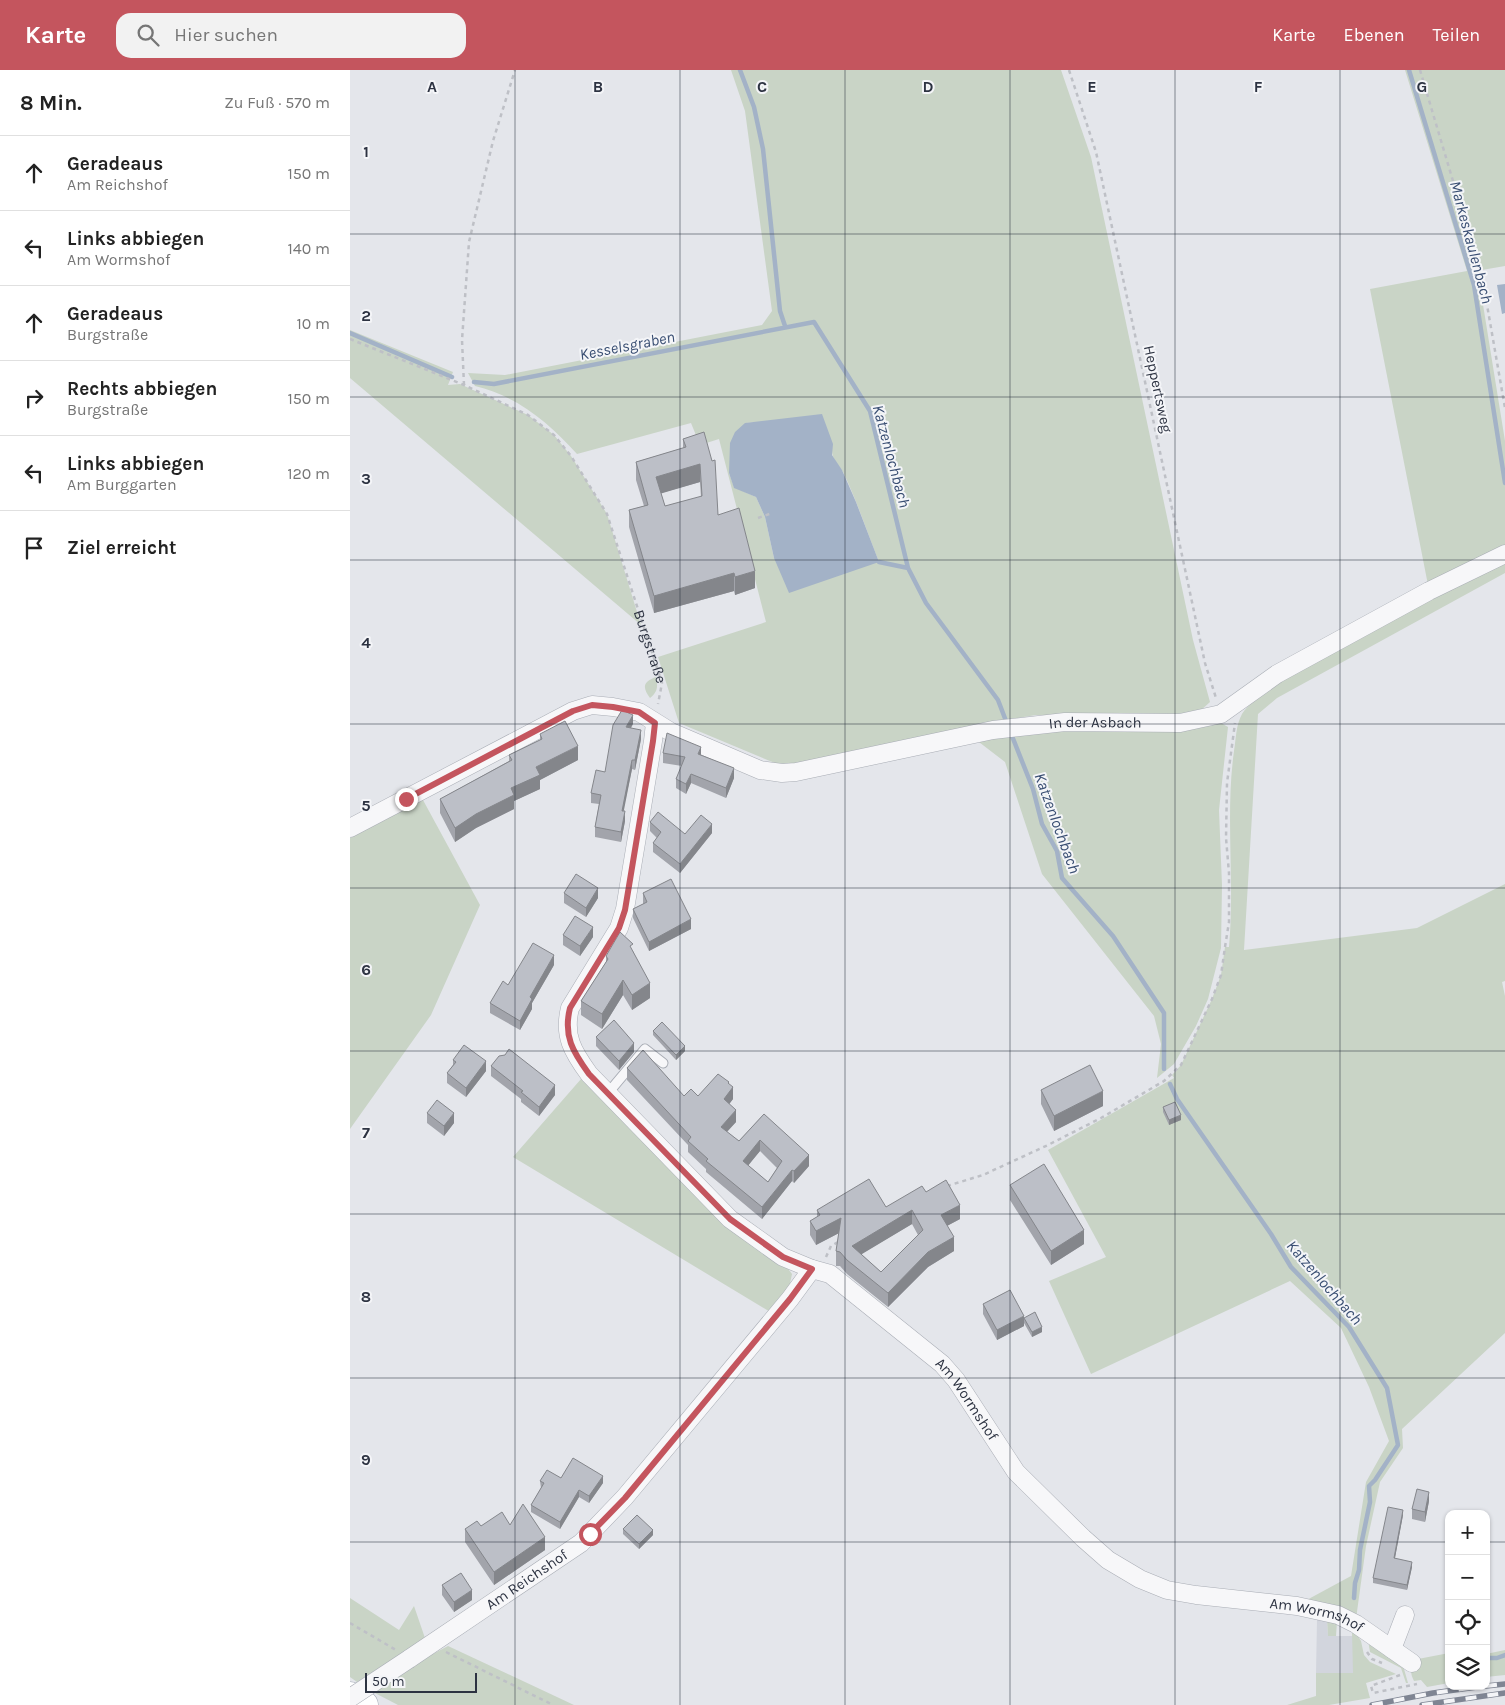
<!DOCTYPE html>
<html lang="de">
<head>
<meta charset="utf-8">
<style>
	:root { --surface:#fff; --page:#f2f2f2; --text:#222; --muted:#767676; --line:#e0e0e0; --accent:#c4555e }
	body { margin:0; font-family:Karla,sans-serif; background:var(--page); color:var(--text) }
	.controls { position:absolute; right:15px; bottom:15px; display:grid; overflow:hidden; border-radius:10px; box-shadow:0 1px 4px #0004 }
	.controls button { width:45px; height:45px; display:grid; place-items:center; padding:0; border:0; border-bottom:1px solid var(--line); background:var(--surface); color:var(--text); font:25px sans-serif }
	.scale { position:absolute; left:15px; bottom:12px; width:112px; box-sizing:border-box; padding-left:5px; border:2px solid #2d3342; border-top:0; font-size:14px; line-height:18px; white-space:nowrap; color:#2d3342; -webkit-text-stroke:4px #f4f5f8; paint-order:stroke }
	.stop { position:absolute; width:15px; height:15px; margin:-11px; border:4px solid #c4555e; border-radius:50%; background:#fff }
	.stop.end { background:#c4555e; border-color:#fff; box-shadow:0 1px 5px #0008 }
	.list { margin:0; padding:0; list-style:none }
	h2 { display:flex; justify-content:space-between; align-items:center; height:65px; margin:0; padding:0 20px; font-size:21px }
	h2 small { font-size:16px; font-weight:400; color:var(--muted) }
	.list li { display:grid; grid-template-columns:32px 1fr auto; gap:15px; align-items:center; box-sizing:border-box; height:75px; padding:0 20px; border-top:1px solid var(--line) }
	.list b { display:block; font-size:19px; white-space:nowrap }
	.list p { margin:0; font-size:16px; white-space:nowrap; color:var(--muted) }
	.list em { font-size:16px; font-style:normal; color:var(--muted) }
	.icon { flex:none; width:28px; height:28px; fill:none; stroke:currentColor; stroke-width:2; stroke-linecap:round; stroke-linejoin:round }
	.map { position:relative; flex:none; width:1155px; height:1635px; overflow:hidden }
	header { display:flex; align-items:center; gap:30px; box-sizing:border-box; height:70px; padding:0 25px; background:var(--accent); color:#fff }
	header strong { font-size:24px }
	nav { display:flex; gap:28px; margin-inline-start:auto; font-size:18px }
	.search { width:350px; height:45px; background:var(--page); display:flex; align-items:center; gap:12px; box-sizing:border-box; padding:0 18px; border-radius:15px; color:var(--muted); font-size:19px }
	main { display:flex }
	aside { flex:1; background:var(--surface) }
	.map>svg:first-child { display:block }
	.built { fill:#d2d5dd }
	.green { fill:#c9d4c6; fill-rule:evenodd }
	.water { fill:#a3b2c7 }
	.lines { fill:none; stroke-linecap:round; stroke-linejoin:round }
	.stream { stroke:#a3b2c7; stroke-width:4.5 }
	.lane-casing { stroke:#a9adb5; stroke-width:11 }
	.street-casing { stroke:#a9adb5; stroke-width:19 }
	.primary-casing { stroke:#a4aab6; stroke-width:29 }
	.path { stroke:#bec0c6; stroke-width:2.5; stroke-dasharray:4 4; stroke-linecap:butt }
	.lane { stroke:#f7f7f9; stroke-width:9 }
	.street { stroke:#f7f7f9; stroke-width:18 }
	.primary { stroke:#fff; stroke-width:28 }
	.rail-casing { stroke:#7f8593; stroke-width:5.5 }
	.rail { stroke:#f4f5f8; stroke-width:4; stroke-dasharray:11; stroke-linecap:butt }
	.street-bridge-casing { stroke:#a9adb5; stroke-width:19; stroke-linecap:butt }
	.street-bridge { stroke:#f7f7f9; stroke-width:18 }
	.wall { fill:#a2a4ab; fill-rule:evenodd }
	.shaded-wall { fill:#84868b }
	.building { fill:#bcbfc7; stroke:#84868b; fill-rule:evenodd }
	.route { stroke:#c4555e; stroke-width:6 }
	.grid { fill:none; stroke:#2d3342; stroke-width:1; stroke-opacity:0.55 }
	.labels { text-anchor:middle; stroke-width:4; stroke-linejoin:round; paint-order:stroke }
	.street-label { font-size:15px; fill:#2d3342; stroke:#f4f5f8 }
	.water-label { font-size:16px; font-style:italic; fill:#3a4f73; stroke:#f4f5f8 }
	.grid-label { font-size:16px; text-anchor:middle; font-weight:bold; fill:#2d3342; stroke:#f4f5f8; stroke-width:4; stroke-linejoin:round; paint-order:stroke }
</style>
</head>
<body>
<header>
<strong>Karte</strong>
<div class="search"><svg class="icon" aria-label="search" viewBox="0 0 24 24"><circle cx="10" cy="10" r="6"/><path d="M15 15l6 6"/></svg>Hier suchen</div>
<nav><a>Karte</a><a>Ebenen</a><a>Teilen</a></nav>
</header>
<main>
<aside>
<h2>8 Min.<small>Zu Fuß · 570 m</small></h2>
<ul class="list">
<li><svg class="icon" aria-label="ahead" viewBox="0 0 24 24"><path d="M12 20V5M6 11l6-6 6 6"/></svg><div><b>Geradeaus</b><p>Am Reichshof</p></div><em>150 m</em></li>
<li><svg class="icon" aria-label="left" viewBox="0 0 24 24"><path d="M17 20v-9H6M10 6l-5 5 5 5"/></svg><div><b>Links abbiegen</b><p>Am Wormshof</p></div><em>140 m</em></li>
<li><svg class="icon" aria-label="ahead" viewBox="0 0 24 24"><path d="M12 20V5M6 11l6-6 6 6"/></svg><div><b>Geradeaus</b><p>Burgstraße</p></div><em>10 m</em></li>
<li><svg class="icon" aria-label="right" viewBox="0 0 24 24"><path d="M7 20v-9h11M14 6l5 5-5 5"/></svg><div><b>Rechts abbiegen</b><p>Burgstraße</p></div><em>150 m</em></li>
<li><svg class="icon" aria-label="left" viewBox="0 0 24 24"><path d="M17 20v-9H6M10 6l-5 5 5 5"/></svg><div><b>Links abbiegen</b><p>Am Burggarten</p></div><em>120 m</em></li>
<li><svg class="icon" aria-label="arrive" viewBox="0 0 24 24"><path d="M6 21V4h12l-3 4 3 4H6"/></svg><div><b>Ziel erreicht</b></div></li>
</ul>
</aside>
<div class="map">
<svg width="1155" height="1635" viewBox="0 0 1155 1635">
	<rect width="100%" height="100%" fill="#e4e6eb"/>
	<!-- built -->
	<path class="built" d="M977,1549L978,1566H1003V1603H966L967,1550Z"/>
	<!-- green -->
	<path class="green" d="M381,0H711L741,87L843,570L860,632L849,642L812,645H686L642,652L432,696L329,653L308,587L416,552L369,369L350,375L341,353L227,384C199,353 167,326 125,316L118,303L155,305L412,255L422,241L395,41ZM423,351L482,381C482,389 489,395 493,402C507,431 517,462 529,492L424,488L415,447L406,427L384,417L379,403L396,353Z
		M1055,0H1155V196L1126,201L1130,216L1155,371V478L1078,515L1020,219L1117,201Z
		M0,260L103,302L98,315L110,314L178,345L204,365L221,386L257,444L291,555L0,308Z
		M1155,489V503L927,628L908,644L894,880L1067,858L1155,814V911L1152,912L1155,926V1263L1052,1359L1053,1378L1030,1412L1016,1476L1006,1549L953,1532L1001,1506L1016,1412L1039,1371L1019,1317L991,1258L940,1211L741,1304L699,1211L756,1187L698,1080L824,1008L822,1005L831,995L862,929L871,905L875,877H879C885,811 875,746 884,681C886,668 886,655 892,644C898,634 912,625 920,617Z
		M306,607C308,616 308,622 300,628C292,617 293,612 306,607Z
		M871,653L878,657L869,740L872,815L871,878L858,929L846,956L824,994L807,1008L811,974L804,946L692,804L655,692L625,669L693,659L846,658Z
		M73,730L130,835L81,945L0,1059V768Z
		M231,1009L372,1148L433,1192L442,1204L439,1218L422,1243L163,1087Z
		M0,1528L49,1560L64,1536L76,1571L45,1588L7,1612L0,1607Z
		M967,1544L987,1552L986,1566H978L977,1549L967,1550Z
		M1005,1561L1011,1571L1014,1585L1020,1592L1046,1604L1016,1613L1020,1628L979,1635H937L966,1626V1603H1003L1002,1562Z
		M1018,1570L1052,1592L1058,1613H1056L1051,1598L1020,1582Z
		M98,1576L224,1635H48L23,1622L58,1597Z
		M1155,1580V1605L1136,1607V1584Z
		M1099,1583V1613L1077,1617L1071,1610L1064,1611C1059,1601 1061,1597 1068,1589Z"/>
	<!-- water -->
	<path class="water" d="M1155,214V243L1152,244L1147,215Z
		M472,344L483,374L482,385L492,400L506,432L529,492L439,523L424,488L415,447L406,427L384,418L379,403L380,373L385,362L395,353Z"/>
	<g class="lines">
		<!-- stream -->
		<path class="stream" d="M390,0L404,37L413,79L430,241L435,256
			M1059,0L1124,215L1155,413
			M0,263L102,307
			M124,312L144,314L464,252L520,341L558,498L576,533L648,630L656,651
			M529,492L558,498
			M662,666L683,719L692,754L707,781L712,808L763,866L814,943V999
			M820,1014L827,1029L921,1164L941,1197L999,1257L1037,1318L1048,1375L1025,1410L1019,1416L1020,1432L1010,1480L1009,1500L1005,1513L1004,1528
			M1136,1588H1147L1155,1585"/>
		<!-- lane casing -->
		<g class="lane-casing">
			<path id="lane" d="M258,1023L295,979L313,993"/>
		</g>
		<!-- street casing -->
		<g class="street-casing">
			<g id="street">
				<path id="s2" d="M305,653L303,671L275,839L269,858L220,938C213,966 223,982 239,1004L380,1149L433,1187L462,1199L480,1204L592,1294L606,1310L666,1402L733,1468L758,1490L790,1509L817,1520L846,1525L947,1536L988,1545L1006,1554L1062,1593"/>
				<path id="s3" d="M0,758L223,641L242,635L263,637L289,642L321,662L410,700L432,703L446,702L643,660L715,652L830,653L871,644L927,604L1079,521L1155,484"/>
				<path d="M1042,1579L1055,1545"/>
				<path id="s4" d="M59,1589L231,1473L275,1427L440,1229L462,1199"/>
			</g>
		</g>
		<!-- primary casing -->
		<g class="primary-casing">
			<path id="primary" d="M0,1626L14,1635"/>
		</g>
		<!-- path -->
		<g class="path">
			<path d="M719,0L746,82L855,593L866,628"/>
			<path d="M1070,0L1133,212L1155,338"/>
			<path id="s1" d="M0,269L114,315L178,345L204,365L221,386L257,444L312,613L308,634"/>
			<path d="M114,315L112,270L119,172L143,71L165,0"/>
			<path d="M408,448L422,443"/>
			<path d="M597,1116L633,1105L698,1075L751,1048L814,1011L831,995L862,929L871,905L875,877L879,852V803L876,768L877,713L885,653"/>
			<path d="M476,1187L481,1176L490,1171"/>
			<path d="M0,1553L46,1580"/>
			<path d="M96,1582L203,1635"/>
			<path d="M1017,1582L1022,1589L1032,1593"/>
			<path d="M1050,1605L1021,1616L1023,1623L1067,1614"/>
		</g>
		<!-- lane -->
		<use href="#lane" class="lane"/>
		<!-- street -->
		<use href="#street" class="street"/>
		<!-- primary -->
		<use href="#primary" class="primary"/>
		<!-- rail casing -->
		<g class="rail-casing">
			<path id="rail" d="M1136,1616L1155,1614
				M1022,1635L1083,1623L1134,1616
				M1072,1635L1155,1623"/>
		</g>
		<!-- rail -->
		<use href="#rail" class="rail"/>
		<!-- street-bridge casing -->
		<g class="street-bridge-casing">
			<path id="street-bridge" d="M0,1628L59,1589"/>
		</g>
		<!-- street-bridge -->
		<use href="#street-bridge" class="street-bridge"/>
	</g>
	<!-- wall -->
	<path class="wall" d="M354,362L368,445L405,518L385,525L384,521L304,543L279,457V440L294,436L286,410V392L333,378V369ZM350,412L351,427L315,436L311,423Z
		M283,654L281,658L291,669L285,700L282,699L273,741L275,751L271,772L245,767V757L249,734L241,733V723L255,702Z
		M190,664L228,690L190,710V719L164,731V739L126,758L105,772L90,743V729L159,691V685L190,670Z
		M313,683L351,685L384,708L376,728L341,713L336,724L326,718V709L332,696L313,693Z
		M300,752L335,764L362,763L330,803L303,782V773L307,768L300,761Z
		M214,823L248,828L236,847L214,833Z
		M293,823L341,859L299,881L283,848V839L293,834Z
		M213,865L243,867L230,886L213,875Z
		M283,881L300,928L282,940L273,925L252,959L231,945V931L256,892V886Z
		M204,895L182,933V939L170,960L140,943V933L158,915Z
		M303,961L335,981L326,990L303,965Z
		M246,967L284,982L269,1000L246,976Z
		M103,990L136,1001L116,1027L97,1013V1003L103,995Z
		M141,996L205,1025L189,1046L171,1032V1029L141,1006Z
		M277,998L334,1026H348L379,1014L383,1029L379,1034L386,1052L377,1062L389,1071L414,1044L459,1096L444,1113L442,1111L412,1149L356,1102V1099L338,1082V1075L277,1010ZM410,1081L427,1098L418,1112L398,1095Z
		M691,1020L753,1036L704,1061L691,1034Z
		M813,1037L831,1050L819,1055L813,1042Z
		M77,1043L104,1053L94,1066L77,1053Z
		M660,1115L734,1174L701,1195L660,1130Z
		M576,1122L610,1149L597,1156L604,1181L578,1197L538,1237L497,1204L490,1196H486V1181L489,1163L466,1175L460,1165V1151L467,1147V1140L536,1137ZM562,1154L568,1165L531,1202L511,1184Z
		M633,1234L674,1256L647,1270L633,1244Z
		M674,1248L692,1262L682,1267L674,1253Z
		M211,1408L253,1413L239,1433L229,1427L210,1459L181,1442V1435L191,1418L190,1411Z
		M1079,1431L1075,1452L1062,1449V1439Z
		M1053,1445L1045,1488L1062,1497L1057,1520L1023,1513V1508Z
		M160,1455L195,1480L144,1515L115,1472V1459L131,1456Z
		M273,1459L303,1465L289,1479L273,1464Z
		M92,1515L122,1530L104,1542L92,1525Z"/>
	<!-- shaded-wall -->
	<path class="shaded-wall" d="M350,394V412L306,425V407Z
		M405,501V518L385,525V507Z
		M384,503V521L304,543V526Z
		M283,645V654L276,667V657Z
		M291,660V669L285,700V690Z
		M228,676V690L190,710V719L164,731V739L126,758L105,772V758L161,718L186,697Z
		M351,677V687L348,684Z
		M282,690V699L272,750V741Z
		M384,698V708L376,728V718Z
		M341,704V713L336,724V714Z
		M275,741V751L271,772V762Z
		M362,754V763L330,803V794Z
		M248,818V828L236,847V838Z
		M341,849V859L299,881V872Z
		M243,857V867L230,886V876Z
		M204,885V895L182,933V939L170,960V951L180,927Z
		M273,910V925L252,959V944Z
		M300,913V928L282,940V925Z
		M284,973V982L269,1000V991Z
		M335,976V981L326,990V985Z
		M136,991V1001L116,1027V1018Z
		M379,1012V1022L383,1017V1029L374,1041V1029Z
		M205,1015V1025L189,1046V1037Z
		M753,1021V1036L704,1061V1046Z
		M386,1040V1052L371,1068V1057Z
		M104,1043V1053L94,1066V1056Z
		M831,1045V1050L819,1055V1050Z
		M410,1070V1081L393,1102V1091Z
		M459,1085V1096L444,1113V1101Z
		M442,1100V1111L412,1149V1137Z
		M610,1135V1149L591,1159V1145Z
		M562,1140V1154L502,1190V1176Z
		M491,1148V1162L466,1175V1161Z
		M734,1160V1174L701,1195V1181Z
		M604,1167V1181L578,1197L538,1237V1223L578,1182Z
		M674,1246V1256L647,1270V1260Z
		M692,1257V1262L682,1267V1262Z
		M253,1406V1413L239,1433V1426Z
		M229,1420V1427L210,1459V1452Z
		M1079,1422V1431L1075,1452V1442Z
		M1053,1440V1445L1044,1493V1488Z
		M303,1460V1465L289,1479V1474Z
		M195,1467V1480L144,1515V1502Z
		M1062,1492V1497L1057,1520V1515Z
		M122,1520V1530L104,1542V1532Z"/>
	<!-- building -->
	<path class="building" d="M354,362L362,391L365,390L368,445L389,438L405,501L385,507L384,503L304,526L279,440L298,435L286,392L336,377L333,369ZM350,394L352,426L315,436L306,407Z
		M272,640L283,645L276,657L291,660L285,690H282L272,741H275L271,762L245,757L251,725L241,723L246,700L255,702L263,655Z
		M215,651L228,676L186,697L190,705L161,718L164,725L126,744L105,758L90,729L162,690L159,685L192,669L190,664Z
		M317,663L351,677L348,684L384,698L376,718L341,704L336,714L326,709L335,687L313,683Z
		M308,742L335,764L351,745L362,754L330,794L303,773L311,762L300,752Z
		M226,804L248,818L236,838L214,823Z
		M321,809L341,849L299,872L283,839L297,832L293,823Z
		M225,846L243,857L230,876L213,865Z
		M270,862L283,874L280,876L300,913L282,925L273,910L252,944L231,931L258,889L256,886Z
		M183,873L204,885L180,927L182,929L170,951L140,933L153,911L158,915Z
		M264,950L284,973L269,991L246,967Z
		M312,952L335,976L326,985L303,961Z
		M114,975L136,991L116,1018L97,1003L106,992L103,990Z
		M159,979L205,1015L189,1037L171,1022L173,1021L141,996L149,986L155,985Z
		M293,980L334,1026L341,1019L348,1026L368,1004L379,1012L378,1013L383,1017L374,1029L386,1040L371,1057L389,1071L414,1044L459,1085L444,1101L442,1100L412,1137L356,1091L358,1089L338,1071L341,1067L277,998ZM410,1070L432,1091L418,1112L393,1091Z
		M740,995L753,1021L704,1046L691,1020Z
		M87,1030L104,1043L94,1056L77,1043Z
		M825,1032L831,1045L819,1050L813,1037Z
		M694,1094L734,1160L701,1181L660,1115Z
		M519,1109L536,1137L572,1116L576,1122L596,1110L610,1135L591,1145L604,1167L578,1182L538,1223L497,1190L490,1182L486,1181L491,1148L466,1161L460,1151L470,1145L467,1140ZM562,1140L573,1160L531,1202L502,1176Z
		M660,1220L674,1246L647,1260L633,1234Z
		M685,1242L692,1257L682,1262L674,1248Z
		M223,1388L253,1406L239,1426L229,1420L210,1452L181,1435L194,1413L190,1411L197,1400L211,1408Z
		M1067,1419L1079,1422L1075,1442L1062,1439Z
		M173,1434L195,1467L144,1502L115,1459L127,1451L131,1456L152,1442L160,1455Z
		M1038,1437L1053,1440L1044,1488L1062,1492L1057,1515L1023,1508Z
		M287,1445L303,1460L289,1474L273,1459Z
		M111,1503L122,1520L104,1532L92,1515Z"/>
	<g class="lines">
		<!-- route -->
		<path class="route" d="M56,729L223,641L242,635L263,637L289,642L305,653L303,671L275,840L269,858L220,938C213,966 223,982 239,1004L380,1149L433,1187L462,1199L440,1229L275,1428L240,1464"/>
	</g>
	<!-- grid -->
	<path class="grid" d="M165,0V1635M330,0V1635M495,0V1635M660,0V1635M825,0V1635M990,0V1635M0,164H1155M0,327H1155M0,490H1155M0,654H1155M0,818H1155M0,981H1155M0,1144H1155M0,1308H1155M0,1472H1099M1136,1472H1155"/>
	<g class="labels">
		<!-- street labels -->
		<g class="street-label">
			<text transform="translate(808 319) rotate(78)" y="5">Heppertsweg</text>
			<text dy="5" stroke="none"><textPath href="#s1" startOffset="461">Burgstraße</textPath></text>
			<text dy="5" stroke="none"><textPath href="#s3" startOffset="794">In der Asbach</textPath></text>
			<text dy="5" stroke="none"><textPath href="#s2" startOffset="878">Am Wormshof</textPath></text>
			<text dy="5" stroke="none"><textPath href="#s4" startOffset="142">Am Reichshof</textPath></text>
			<text dy="5" stroke="none"><textPath href="#s2" startOffset="1312">Am Wormshof</textPath></text>
		</g>
		<!-- water labels -->
		<g class="water-label">
			<text transform="translate(1122 172) rotate(75)" y="6">Markeskaulenbach</text>
			<text transform="translate(277 275) rotate(-11)" y="6">Kesselsgraben</text>
			<text transform="translate(542 386) rotate(75)" y="6">Katzenlochbach</text>
			<text transform="translate(708 753) rotate(70)" y="6">Katzenlochbach</text>
			<text transform="translate(975 1212) rotate(49)" y="6">Katzenlochbach</text>
		</g>
	</g>
	<g class="grid-label">
		<text x="82" y="22">A</text>
		<text x="248" y="22">B</text>
		<text x="412" y="22">C</text>
		<text x="578" y="22">D</text>
		<text x="742" y="22">E</text>
		<text x="908" y="22">F</text>
		<text x="1072" y="22">G</text>
		<text x="16" y="87">1</text>
		<text x="16" y="251">2</text>
		<text x="16" y="414">3</text>
		<text x="16" y="578">4</text>
		<text x="16" y="741">5</text>
		<text x="16" y="905">6</text>
		<text x="16" y="1068">7</text>
		<text x="16" y="1232">8</text>
		<text x="16" y="1395">9</text>
	</g>
</svg>
<div class="controls">
<button>+</button>
<button>−</button>
<button><svg class="icon" aria-label="locate" viewBox="0 0 24 24"><circle cx="12" cy="12" r="6"/><path d="M12 2v4M12 18v4M2 12h4M18 12h4"/></svg></button>
<button><svg class="icon" aria-label="layers" viewBox="0 0 24 24"><path d="M12 4l9 5-9 5-9-5zM3 14l9 5 9-5"/></svg></button>
</div>
<div class="scale">50 m</div>
<div class="stop" style="left:240px;top:1464px"></div>
<div class="stop end" style="left:56px;top:729px"></div>
</div>
</main>
</body>
</html>
